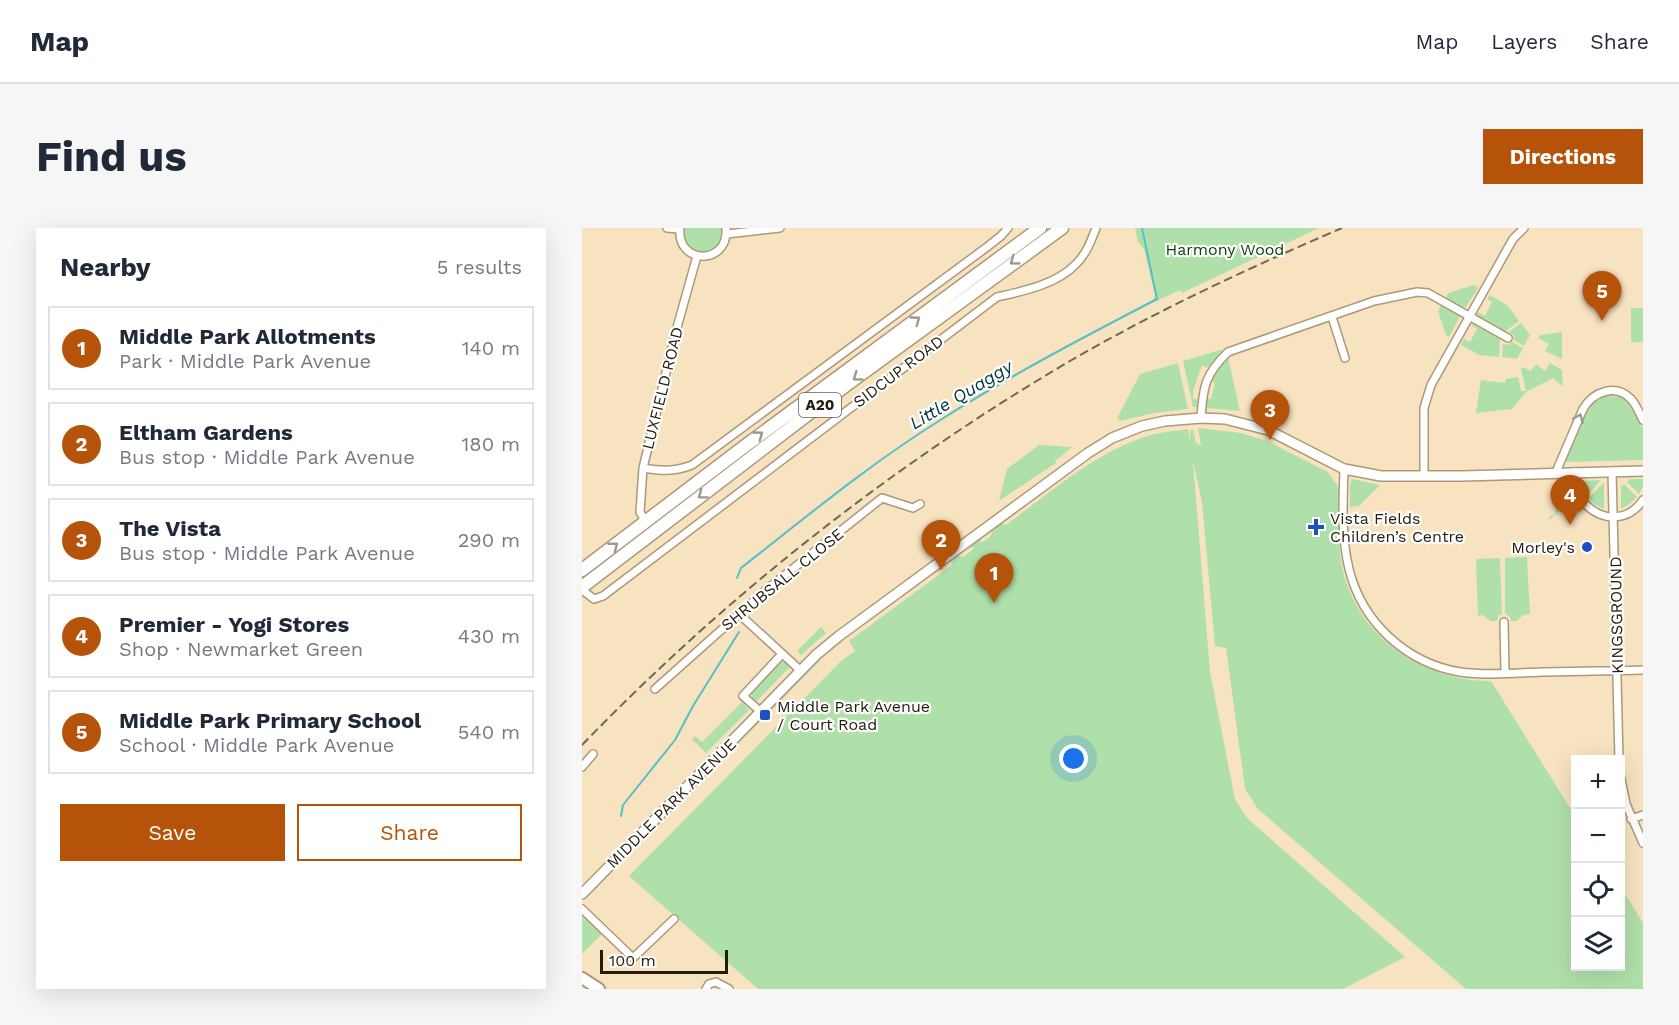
<!DOCTYPE html>
<html lang="en">
<head>
<meta charset="utf-8">
<style>
	:root { --surface:#fff; --page:#f6f6f7; --text:#1f2937; --muted:#747a83; --line:#e0e1e3; --accent:#b45309 }
	body { margin:0; font-family:"Work Sans",sans-serif; background:var(--page); color:var(--text) }
	.controls { position:absolute; right:18px; bottom:18px; display:grid; overflow:hidden; border-radius:0px; box-shadow:0 6px 24px #0002 }
	.controls button { width:54px; height:54px; display:grid; place-items:center; padding:0; border:0; border-bottom:2px solid var(--line); background:var(--surface); color:var(--text); font:30px sans-serif }
	.scale { position:absolute; left:18px; bottom:15px; width:128px; box-sizing:border-box; padding-left:6px; border:3px solid #221b0e; border-top:0; font-size:16px; line-height:21px; white-space:nowrap; color:#221b0e; -webkit-text-stroke:4px #fff; paint-order:stroke }
	.you { position:absolute; left:492px; top:531px; width:21px; height:21px; margin:-15px; border:4px solid #fff; border-radius:50%; background:#1a73e8; box-shadow:0 0 0 9px #1a73e833 }
	.badge { display:grid; place-items:center; width:39px; height:39px; border-radius:50%; background:var(--accent); color:#fff; font-size:20px; font-weight:700 }
	.pin { position:absolute; translate:-50% -50px; filter:drop-shadow(0 2px 3px #0008) }
	.pin::after { content:''; position:absolute; top:32px; width:21px; height:18px; background:inherit; clip-path:polygon(0 0,100% 0,50% 100%) }
	.list { margin:0; padding:0; list-style:none }
	h2 { display:flex; justify-content:space-between; align-items:center; height:78px; margin:0; padding:0 24px; font-size:26px }
	h2 small { font-size:20px; font-weight:400; color:var(--muted) }
	.list li { display:grid; grid-template-columns:39px 1fr auto; gap:18px; align-items:center; box-sizing:border-box; height:84px; margin:0 12px 12px; padding:0 12px; border:2px solid var(--line); border-radius:0px }
	.list b { display:block; font-size:22px; white-space:nowrap }
	.list p { margin:0; font-size:20px; white-space:nowrap; color:var(--muted) }
	.list em { font-size:20px; font-style:normal; color:var(--muted) }
	.actions { display:flex; gap:12px; padding:18px 24px }
	.actions a { flex:1; padding:14px 0; border:2px solid var(--accent); border-radius:0px; text-align:center; font-size:21px; color:var(--accent) }
	.actions .main { background:var(--accent); color:#fff }
	.icon { flex:none; width:33px; height:33px; fill:none; stroke:currentColor; stroke-width:2; stroke-linecap:round; stroke-linejoin:round }
	.map { position:relative; flex:none; width:1061px; height:761px; overflow:hidden; border-radius:0px }
	header { display:flex; align-items:center; gap:36px; box-sizing:border-box; height:84px; padding:0 30px; background:var(--surface); border-bottom:2px solid var(--line) }
	header strong { font-size:28px }
	nav { display:flex; gap:33px; margin-inline-start:auto; font-size:21px }
	.intro { display:flex; align-items:center; justify-content:space-between; box-sizing:border-box; height:144px; padding:0 36px }
	h1 { margin:0; font-size:42px }
	.button { padding:15px 27px; border-radius:0px; background:var(--accent); color:#fff; font-size:21px; font-weight:700 }
	main { display:flex; gap:36px; padding:0 36px }
	aside { flex:1; background:var(--surface); border-radius:0px; box-shadow:0 6px 24px #0002 }
	.map>svg:first-child { display:block }
	.green { fill:#b0e0aa }
	.lines { fill:none; stroke-linecap:round; stroke-linejoin:round }
	.stream { stroke:#56bfc7; stroke-width:2 }
	.street-casing { stroke:#ac9978; stroke-width:10 }
	.secondary-casing { stroke:#ac9978; stroke-width:12 }
	.primary-casing { stroke:#ac9978; stroke-width:14 }
	.highway-casing { stroke:#ac9978; stroke-width:15 }
	.street { stroke:#fff; stroke-width:7 }
	.secondary { stroke:#fff; stroke-width:9 }
	.primary { stroke:#fff; stroke-width:10 }
	.highway { stroke:#fff; stroke-width:12 }
	.rail { stroke:#726651; stroke-width:2; stroke-dasharray:9 4.5; stroke-linecap:butt }
	.oneway { stroke:#9c9893 }
	.poi-dot { fill:#1b52be; stroke:#fff; stroke-width:2 }
	.labels { text-anchor:middle; stroke-width:4.5; stroke-linejoin:round; paint-order:stroke }
	.shield { fill:#fff; stroke:#645f56; stroke-width:1.5 }
	.shield-label { font-size:15px; font-weight:bold; fill:#221b0e }
	.park-label { font-size:16px; fill:#053d03; stroke:#fff }
	.street-label { font-size:16px; fill:#221b0e; stroke:#fff }
	.poi-label { font-size:16px; fill:#221b0e; stroke:#fff; text-anchor:start }
	.water-label { font-size:18px; font-style:italic; fill:#03383b; stroke:#fff }
</style>
</head>
<body>
<header>
<strong>Map</strong>
<nav><a>Map</a><a>Layers</a><a>Share</a></nav>
</header>
<div class="intro"><h1>Find us</h1><a class="button">Directions</a></div>
<main>
<aside>
<h2>Nearby<small>5 results</small></h2>
<ul class="list">
<li><span class="badge">1</span><div><b>Middle Park Allotments</b><p>Park · Middle Park Avenue</p></div><em>140 m</em></li>
<li><span class="badge">2</span><div><b>Eltham Gardens</b><p>Bus stop · Middle Park Avenue</p></div><em>180 m</em></li>
<li><span class="badge">3</span><div><b>The Vista</b><p>Bus stop · Middle Park Avenue</p></div><em>290 m</em></li>
<li><span class="badge">4</span><div><b>Premier - Yogi Stores</b><p>Shop · Newmarket Green</p></div><em>430 m</em></li>
<li><span class="badge">5</span><div><b>Middle Park Primary School</b><p>School · Middle Park Avenue</p></div><em>540 m</em></li>
</ul>
<div class="actions"><a class="main">Save</a><a>Share</a></div>
</aside>
<div class="map">
<svg width="1061" height="761" viewBox="0 0 1061 761">
	<rect width="100%" height="100%" fill="#f7e3c0"/>
	<!-- green -->
	<path class="green" d="M102,0H139C143,31 99,32 102,0Z
		M553,0H737L600,65L598,62L570,75L573,67L562,21L556,14Z
		M892,57L896,60L883,80L864,70L866,65Z
		M908,67L926,78L937,93L921,105L894,89L896,84L903,88L910,74L905,71Z
		M859,77L878,88L867,109L864,107L856,83Z
		M1049,80H1061V114H1049Z
		M939,95L948,107L942,118L932,112L931,107L927,104Z
		M891,96L918,111L917,129L897,127L879,117L882,111L888,114L895,101L890,98Z
		M980,104V131L963,123L967,116L956,110L958,107Z
		M930,114L941,120L935,131L920,129L921,116L926,117Z
		M641,121L625,140L620,137L611,163V171H615V179H611L601,133Z
		M646,129L658,183L624,180V171H629L633,155L628,153C631,144 638,134 646,129Z
		M596,135L606,181L572,185L538,193L535,190L558,146Z
		M968,135L980,142L981,159L971,150L944,164L930,181L894,185L899,152L923,155L924,151L936,149L939,163H944L939,141L941,139L949,143L954,136L963,143Z
		M1023,167L1038,169L1048,175L1061,200V232L985,234L982,233C991,213 1001,175 1023,167Z
		M616,200L659,205L685,213L746,244L757,260C758,286 755,317 761,343C777,410 842,453 909,453L993,588V738H1038L1039,659L1061,695V761H884L676,581L663,561L644,420L633,418L620,274L611,233L628,444L653,571L665,590L823,729L761,761H176L47,648L259,433L273,423L267,413L370,337L368,331L372,327L381,329L393,320L387,319V317L394,311L399,312V315L408,309L411,302L409,301L417,294L424,297C468,265 512,225 565,208C578,204 593,203 606,201L608,213V202H611L614,215L619,218Z
		M457,217L490,219L473,233L474,235L417,273L425,241Z
		M770,251L798,257L777,278L768,279V256Z
		M1048,251H1061V258L1057,266L1045,254Z
		M1019,252L1004,269L999,253Z
		M985,254L990,271L967,292V289L973,286L976,274L979,273L978,255Z
		M1022,254V281L1012,276L1007,270Z
		M1042,256L1055,269L1046,277L1039,281V259Z
		M945,329L948,386L941,387L935,393H929L928,389L923,385V330Z
		M918,330L920,386L917,387L915,393H909L900,387L896,388L894,331Z
		M239,399L244,405L219,427L215,423Z
		M237,432L238,433L5,669V668Z
		M197,434H203L207,440L175,473L170,470L169,463Z
		M160,474L167,482L124,525L110,511L113,508L120,514Z
		M0,689L20,706L0,726Z"/>
	<g class="lines">
		<!-- stream -->
		<path class="stream" d="M155,350L159,340C224,289 289,235 360,191C429,147 502,109 575,71L560,0
			M39,588L41,577L93,512L111,478L157,404"/>
		<!-- street casing -->
		<g class="street-casing">
			<path id="street" d="M85,0L97,1
				M98,0C94,37 147,38 144,0
				M145,6L198,0
				M750,89L763,130
				M619,190C621,159 623,146 646,124L792,73L835,64L846,65L926,110
				M61,240C79,243 92,244 110,237L405,19L419,8L426,0
				M762,241C761,273 759,309 767,341C780,394 824,435 878,444C905,448 933,445 960,444C994,443 1027,443 1061,442
				M1030,243L1037,532
				M974,244L1001,181C1011,164 1033,155 1049,171C1054,176 1057,185 1061,192
				M992,244C991,285 1038,306 1061,272
				M842,248V180L849,157L931,11L942,0
				M63,293L58,284L61,240L94,103L115,28
				M0,362L12,371L21,368L415,69C441,63 473,57 493,37C504,27 509,13 514,0
				M156,385L219,443
				M922,394L923,445
				M73,461L184,362L300,270L331,280L338,276
				M179,484L161,468L200,426
				M0,539L11,526
				M1038,546L1044,576L1061,615
				M1049,591L1061,587
				M0,681L51,730L92,691
				M124,761L127,756L134,754L147,761"/>
		</g>
		<!-- secondary casing -->
		<g class="secondary-casing">
			<path id="secondary" d="M0,666L234,427L257,408L506,225L530,210L560,198L583,193L619,190L643,191L686,202L762,241L799,248H881L1061,243"/>
		</g>
		<!-- primary casing -->
		<g class="primary-casing">
			<path id="primary" d="M0,750L17,761"/>
		</g>
		<!-- highway casing -->
		<g class="highway-casing">
			<path id="highway" d="M0,342L163,218L458,0
				M0,359L263,158L480,0"/>
		</g>
		<!-- street -->
		<use href="#street" class="street"/>
		<!-- secondary -->
		<use href="#secondary" class="secondary"/>
		<!-- primary -->
		<use href="#primary" class="primary"/>
		<!-- highway -->
		<use href="#highway" class="highway"/>
		<!-- rail -->
		<path class="rail" d="M0,517C144,368 309,238 488,133C576,82 667,40 760,0"/>
	</g>
	<!-- one-way arrows -->
	<defs><path id="oneway-chevron" d="M-2-3.5L2.5 0L-2 3.5" fill="none" stroke-width="1.6" stroke-linecap="round" stroke-linejoin="round" transform="scale(1.5)"/></defs>
	<g class="oneway">
		<use href="#oneway-chevron" transform="translate(432 33) rotate(144)"/>
		<use href="#oneway-chevron" transform="translate(334 92) rotate(-36)"/>
		<use href="#oneway-chevron" transform="translate(275 149) rotate(144)"/>
		<use href="#oneway-chevron" transform="translate(997 190) rotate(-67)"/>
		<use href="#oneway-chevron" transform="translate(177 207) rotate(-36)"/>
		<use href="#oneway-chevron" transform="translate(120 267) rotate(143)"/>
		<use href="#oneway-chevron" transform="translate(32 318) rotate(-38)"/>
	</g>
	<!-- markers -->
	<g class="poi-dot">
		<path d="M731 290h6v6h6v6h-6v6h-6v-6h-6v-6h6z"/>
		<circle cx="1005" cy="319" r="6"/>
		<rect x="177" y="481" width="12" height="12" rx="3"/>
	</g>
	<g class="labels">
		<!-- shield labels -->
		<rect class="shield" x="217" y="165" width="42" height="24" rx="4.5"/>
		<g class="shield-label">
			<text x="238" y="182">A20</text>
		</g>
		<!-- park labels -->
		<g class="park-label">
			<text x="643" y="27">Harmony Wood</text>
		</g>
		<!-- street labels -->
		<g class="street-label">
			<text transform="translate(316 143) rotate(-37)" y="6">SIDCUP ROAD</text>
			<text transform="translate(80 160) rotate(-76)" y="6">LUXFIELD ROAD</text>
			<text transform="translate(200 351) rotate(-39)" y="6">SHRUBSALL CLOSE</text>
			<text transform="translate(1034 387) rotate(-91)" y="6">KINGSGROUND</text>
			<text transform="translate(89 575) rotate(-45)" y="6">MIDDLE PARK AVENUE</text>
		</g>
		<!-- poi labels -->
		<g class="poi-label">
			<text x="748" y="296">Vista Fields<tspan x="748" dy="18">Children’s Centre</tspan></text>
			<text x="993" y="325" text-anchor="end">Morley's</text>
			<text x="195" y="484">Middle Park Avenue<tspan x="195" dy="18">/ Court Road</tspan></text>
		</g>
		<!-- water labels -->
		<g class="water-label">
			<text transform="translate(379 167) rotate(-31)" y="6">Little Quaggy</text>
		</g>
	</g>
</svg>
<div class="controls">
<button>+</button>
<button>−</button>
<button><svg class="icon" aria-label="locate" viewBox="0 0 24 24"><circle cx="12" cy="12" r="6"/><path d="M12 2v4M12 18v4M2 12h4M18 12h4"/></svg></button>
<button><svg class="icon" aria-label="layers" viewBox="0 0 24 24"><path d="M12 4l9 5-9 5-9-5zM3 14l9 5 9-5"/></svg></button>
</div>
<div class="scale">100 m</div>
<div class="you"></div>
<div class="pin badge" style="left:412px;top:375px">1</div>
<div class="pin badge" style="left:359px;top:342px">2</div>
<div class="pin badge" style="left:688px;top:212px">3</div>
<div class="pin badge" style="left:988px;top:297px">4</div>
<div class="pin badge" style="left:1020px;top:93px">5</div>
</div>
</main>
</body>
</html>
